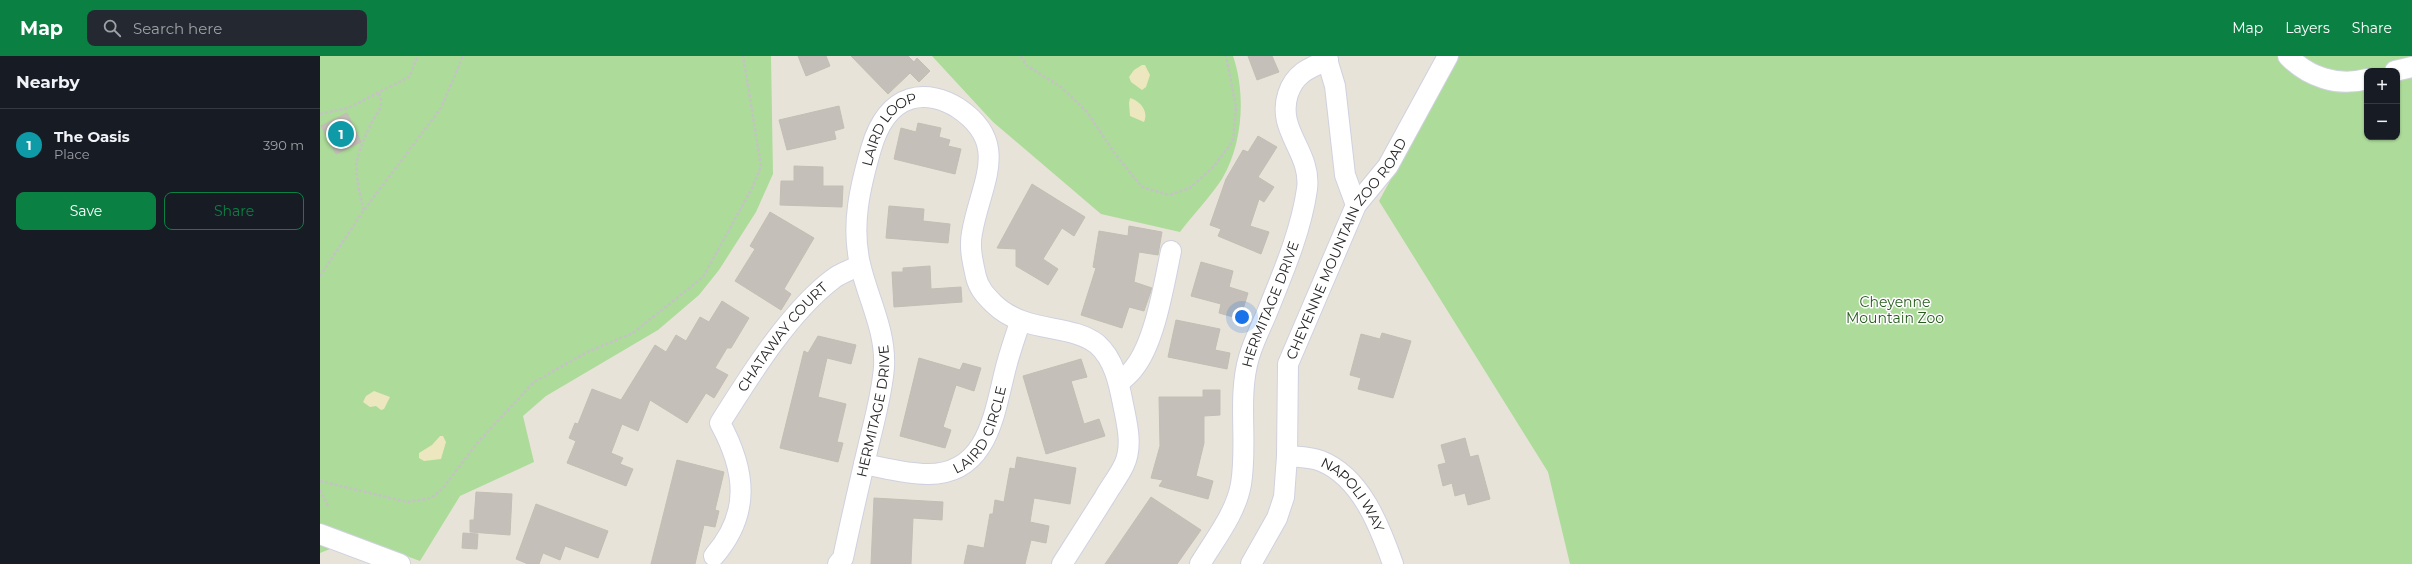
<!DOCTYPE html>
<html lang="en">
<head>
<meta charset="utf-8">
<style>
	:root { --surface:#171b24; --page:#242831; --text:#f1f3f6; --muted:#9ea1a6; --line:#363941; --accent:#0b8043 }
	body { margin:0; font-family:Montserrat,sans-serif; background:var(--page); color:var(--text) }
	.controls { position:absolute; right:12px; top:12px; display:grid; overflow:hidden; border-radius:8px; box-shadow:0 1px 3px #0004 }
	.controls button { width:36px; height:36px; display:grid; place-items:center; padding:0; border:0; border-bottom:1px solid var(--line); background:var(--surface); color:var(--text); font:20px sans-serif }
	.you { position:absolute; left:922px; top:261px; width:14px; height:14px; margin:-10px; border:3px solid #fff; border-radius:50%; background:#1a73e8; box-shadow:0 0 0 6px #1a73e833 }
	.badge { display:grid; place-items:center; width:26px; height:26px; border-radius:50%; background:var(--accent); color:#fff; font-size:13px; font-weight:700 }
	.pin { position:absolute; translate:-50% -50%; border:2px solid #fff; box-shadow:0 1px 4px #0006 }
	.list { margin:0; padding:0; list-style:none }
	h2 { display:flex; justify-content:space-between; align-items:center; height:52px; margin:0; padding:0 16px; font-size:17px }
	h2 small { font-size:13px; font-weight:400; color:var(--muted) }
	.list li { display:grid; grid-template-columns:26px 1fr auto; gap:12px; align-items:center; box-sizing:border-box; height:72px; padding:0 16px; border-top:1px solid var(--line) }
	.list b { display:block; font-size:15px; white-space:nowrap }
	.list p { margin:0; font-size:13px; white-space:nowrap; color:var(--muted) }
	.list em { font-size:13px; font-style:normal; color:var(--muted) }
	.actions { display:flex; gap:8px; padding:12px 16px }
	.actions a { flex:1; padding:9px 0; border:1px solid var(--accent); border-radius:8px; text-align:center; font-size:14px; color:var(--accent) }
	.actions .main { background:var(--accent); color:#fff }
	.icon { flex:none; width:22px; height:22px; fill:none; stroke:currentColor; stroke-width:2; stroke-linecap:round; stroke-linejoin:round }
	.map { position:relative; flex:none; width:2092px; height:508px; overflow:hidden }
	header { display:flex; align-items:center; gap:24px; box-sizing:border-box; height:56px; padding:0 20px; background:var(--accent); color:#fff }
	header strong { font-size:19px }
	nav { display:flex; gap:22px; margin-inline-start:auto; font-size:14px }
	.search { width:280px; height:36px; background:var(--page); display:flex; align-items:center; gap:10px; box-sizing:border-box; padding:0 14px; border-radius:8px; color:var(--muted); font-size:15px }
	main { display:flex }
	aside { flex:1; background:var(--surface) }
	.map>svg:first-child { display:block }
	.green { fill:#addb9a; fill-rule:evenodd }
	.sand { fill:#ece7be }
	.building { fill:#c4bfb9; stroke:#c3beb4 }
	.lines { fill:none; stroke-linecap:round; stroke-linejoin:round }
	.minor-casing { stroke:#cfd1df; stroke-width:22 }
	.path { stroke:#c3c3c3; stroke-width:2.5; stroke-dasharray:3 2; stroke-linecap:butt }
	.minor { stroke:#fff; stroke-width:20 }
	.labels { text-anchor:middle; stroke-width:3; stroke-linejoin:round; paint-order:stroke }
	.street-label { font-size:14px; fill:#272727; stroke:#fff }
	.park-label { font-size:14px; fill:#285c1f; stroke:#fff }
</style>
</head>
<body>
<header>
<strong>Map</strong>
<div class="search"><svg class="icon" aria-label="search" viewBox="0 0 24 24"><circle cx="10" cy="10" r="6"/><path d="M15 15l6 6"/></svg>Search here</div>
<nav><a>Map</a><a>Layers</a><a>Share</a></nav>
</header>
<main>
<aside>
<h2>Nearby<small></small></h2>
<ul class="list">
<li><span class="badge" style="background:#0f9aa8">1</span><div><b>The Oasis</b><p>Place</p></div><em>390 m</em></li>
</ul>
<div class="actions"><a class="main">Save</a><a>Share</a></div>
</aside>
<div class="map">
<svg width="2092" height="508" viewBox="0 0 2092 508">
	<rect width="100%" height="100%" fill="#e8e3d9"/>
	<!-- green -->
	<path class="green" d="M0,0H451L453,118L436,156L399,214L379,239L338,274L226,340L203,360L214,406L140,440L100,505L27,478L10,493L0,497Z
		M612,0H913C926,38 923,87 902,123C890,141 873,159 860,176L781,158L673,66Z
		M1138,0H2092V508H1250L1228,416L1059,145ZM2047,15H2077V81H2047Z"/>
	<!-- sand -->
	<path class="sand" d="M822,9H825L830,19L826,31L822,34L811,26L809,21L814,14Z
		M810,42C820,45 829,55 824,66L810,60L809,47Z
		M54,335L70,341L64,353L61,354L56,350L50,351L43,346L46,340Z
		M120,380H123L126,386L121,403L104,405L99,402V397L112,389Z"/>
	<!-- building -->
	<path class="building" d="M478,0H506L510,10L486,20Z
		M531,0H588L594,6L597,2L610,15L599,26L590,17L568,38Z
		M928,0H952L959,16L937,24Z
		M519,50L524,72L514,75L516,83L467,94L459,64Z
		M27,57L41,86L16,98L1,70Z
		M598,67L621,72L619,81L630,84L628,90L641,93L635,118L574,103L581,72L596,76Z
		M938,80L957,91L938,121L954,131L944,146L939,143L930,170L949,176L941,198L898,180L901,173L890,169L906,123L923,94L928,96Z
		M474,110L503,111V130H523L522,151L460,149L461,125H474Z
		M712,128L765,161L754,180L742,172L723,203L738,213L728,229L696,210V193L677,192Z
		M569,150L604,153L603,165L630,168L628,187L566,182Z
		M450,156L494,182L464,233L471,238L461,254L415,225L435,193L430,190Z
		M809,170L842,176L838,199L819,196L814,226L832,232L824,255L809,251L802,272L761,259L776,212L773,211L779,175L808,180Z
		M881,206L913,215L909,231L928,237L920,263L899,257L901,248L871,240Z
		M610,210L611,233L641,231L642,246L574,251L572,216H583V212Z
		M402,245L429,262L411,292H407L395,312L408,319L394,342L386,337L367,367L330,344L318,375L302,368L291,397L303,402L300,408L313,413L306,430L247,407L256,385L249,382L255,367L258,368L272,333L301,344L335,289L346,296L356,279L366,285L380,261L389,266Z
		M856,264L900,273L895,294L910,297L907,313L848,301Z
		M1062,277L1091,285L1073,342L1038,333L1041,322L1030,319L1041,278L1060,283Z
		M498,280L536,289L531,308L507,302L498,341L526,348L517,386L523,387L518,406L460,392L484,295L488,297Z
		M599,302L640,314L643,307L661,312L654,335L636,329L623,371L631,374L625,392L580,380Z
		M761,303L767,321L751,325L764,368L779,363L785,380L726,398L703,320Z
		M883,334H900V359L884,360V387L876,420L893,425L888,443L839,430L843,424L831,422L840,390L839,341H883Z
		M1145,382L1150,401L1158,399L1170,443L1148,449L1145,437L1135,440L1132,427L1123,430L1118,409L1126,407L1121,389Z
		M697,401L756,412L750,448L714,442L710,466L729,470L726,487L711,484L705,508H644L648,489L664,492L670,458H673L675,444L684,446L690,412L695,413Z
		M357,404L404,416L395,454L399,455L395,471L384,469L375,508H331Z
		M156,436L192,438L190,479L150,476V464H154Z
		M831,441L881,474L857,508H785Z
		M554,442L623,446L622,464L593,462L591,508H551Z
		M216,448L288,475L278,502L245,490L240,504L223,497L219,508H208L196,503Z
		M143,477L158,478L157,493L142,492Z"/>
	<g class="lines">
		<!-- minor casing -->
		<g class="minor-casing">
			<g id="minor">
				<path d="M1006,0L1015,30L1025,119L1036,149"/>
				<path d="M1968,0C1988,21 2018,31 2047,23"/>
				<path d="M2075,15L2092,11"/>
				<path d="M799,327C804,322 810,318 814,312C835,286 844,228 851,195"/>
				<path id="s1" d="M967,400C978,401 991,401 1001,405C1041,421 1060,471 1073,508"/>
				<path id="s2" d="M544,408C565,412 586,418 607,418C667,419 674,359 685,315C689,298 695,282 700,266"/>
				<path d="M0,478L80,508"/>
				<path id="s3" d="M394,500C431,457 426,415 400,367C429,321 469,256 513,223C520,217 531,214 540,209"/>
				<path id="s4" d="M518,508L523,502C531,464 540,425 549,387C555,362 562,337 564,311C566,274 548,243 540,208C531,169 540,131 551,93C557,72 568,50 590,43C606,38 624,43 638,52C692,88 660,128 652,177C649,192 653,207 656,221C659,233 666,240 674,248C705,278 750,267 777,288C794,303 799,327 803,348C807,368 813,390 804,409C799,420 790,431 784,442C770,464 756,486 742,508"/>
				<path id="s5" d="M880,508C895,483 916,457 921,428C928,386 917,342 929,301C933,287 940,273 946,259C962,219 981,176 987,133C992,96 956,75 968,38C975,17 989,12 1008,4"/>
				<path id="s6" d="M931,508L957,462L964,441L967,400L968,308L1036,149L1068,110L1128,0"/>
			</g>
		</g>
		<!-- path -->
		<path class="path" d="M701,0L706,9L741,31L767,56L795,98L822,131L849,139L870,132L894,110L913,85L916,51L906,0
			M0,58L28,52L89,21L98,0
			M44,154C40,140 35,120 37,105C39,94 45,80 50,70C56,57 66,51 58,36
			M0,220L44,154L121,52L143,0
			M0,425L87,446L111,442L123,432L158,386L214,326L267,296L313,277L383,221L432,132L441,110L423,0
			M0,434L8,450"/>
		<!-- minor -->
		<use href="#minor" class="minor"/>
	</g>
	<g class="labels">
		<!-- street labels -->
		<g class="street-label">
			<text dy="5" stroke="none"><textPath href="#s4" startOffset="454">LAIRD LOOP</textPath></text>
			<text dy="5" stroke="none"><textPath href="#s6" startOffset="338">CHEYENNE MOUNTAIN ZOO ROAD</textPath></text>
			<text dy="5" stroke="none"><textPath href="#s5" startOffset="275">HERMITAGE DRIVE</textPath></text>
			<text dy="5" stroke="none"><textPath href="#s3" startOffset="250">CHATAWAY COURT</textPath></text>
			<text dy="5" stroke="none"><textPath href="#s4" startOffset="158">HERMITAGE DRIVE</textPath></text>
			<text dy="5" stroke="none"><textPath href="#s2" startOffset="141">LAIRD CIRCLE</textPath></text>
			<text dy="5" stroke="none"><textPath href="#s1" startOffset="82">NAPOLI WAY</textPath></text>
		</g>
		<!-- park labels -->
		<g class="park-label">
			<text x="1575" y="251">Cheyenne<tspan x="1575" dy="16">Mountain Zoo</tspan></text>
		</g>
	</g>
</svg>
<div class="controls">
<button>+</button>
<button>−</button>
</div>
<div class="you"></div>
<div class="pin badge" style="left:21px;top:78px;background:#0f9aa8">1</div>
</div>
</main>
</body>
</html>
